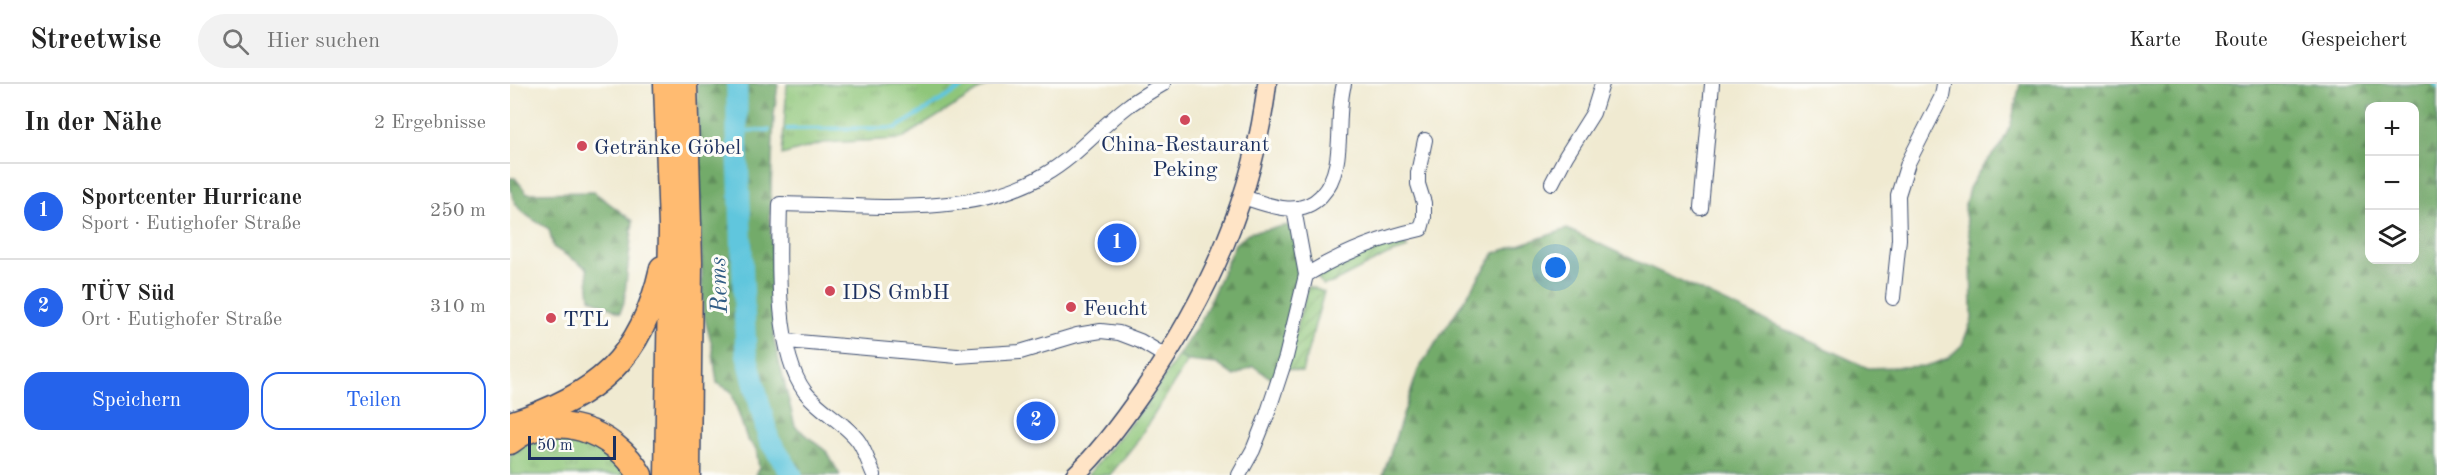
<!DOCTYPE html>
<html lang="de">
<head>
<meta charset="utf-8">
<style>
	:root { --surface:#fff; --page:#f2f2f2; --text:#222; --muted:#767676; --line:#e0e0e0; --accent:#2563eb }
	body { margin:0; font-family:"Old Standard TT",serif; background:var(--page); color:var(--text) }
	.controls { position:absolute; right:18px; top:18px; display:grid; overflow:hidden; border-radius:12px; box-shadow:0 6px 24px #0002 }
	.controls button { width:54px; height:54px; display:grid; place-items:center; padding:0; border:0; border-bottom:2px solid var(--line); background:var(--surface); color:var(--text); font:30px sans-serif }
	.scale { position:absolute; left:18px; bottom:15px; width:88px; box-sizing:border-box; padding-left:6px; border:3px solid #1b2f5e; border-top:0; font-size:16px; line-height:21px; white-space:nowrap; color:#1b2f5e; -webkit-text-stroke:4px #fdfcf7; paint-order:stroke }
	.you { position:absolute; left:1046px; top:184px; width:21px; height:21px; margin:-15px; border:4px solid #fff; border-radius:50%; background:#1a73e8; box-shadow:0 0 0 9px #1a73e833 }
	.badge { display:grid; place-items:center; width:39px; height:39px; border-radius:50%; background:var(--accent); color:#fff; font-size:20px; font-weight:700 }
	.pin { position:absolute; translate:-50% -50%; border:3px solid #fff; box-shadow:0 2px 6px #0006 }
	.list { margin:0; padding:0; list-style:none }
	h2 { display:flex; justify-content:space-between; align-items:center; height:78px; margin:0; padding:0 24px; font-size:26px }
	h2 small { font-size:20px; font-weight:400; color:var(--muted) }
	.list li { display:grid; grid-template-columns:39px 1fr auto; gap:18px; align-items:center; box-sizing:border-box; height:96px; padding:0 24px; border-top:2px solid var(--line) }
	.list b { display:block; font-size:22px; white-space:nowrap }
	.list p { margin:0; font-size:20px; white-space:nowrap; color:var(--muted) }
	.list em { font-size:20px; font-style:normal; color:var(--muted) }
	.actions { display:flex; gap:12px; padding:18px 24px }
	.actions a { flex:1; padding:14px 0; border:2px solid var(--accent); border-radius:18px; text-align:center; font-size:21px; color:var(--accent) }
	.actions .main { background:var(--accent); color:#fff }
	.icon { flex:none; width:33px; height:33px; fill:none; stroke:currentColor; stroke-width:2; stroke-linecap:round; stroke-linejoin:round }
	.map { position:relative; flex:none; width:1927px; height:391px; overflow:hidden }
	header { display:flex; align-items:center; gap:36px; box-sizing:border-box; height:84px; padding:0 30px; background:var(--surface); border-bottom:2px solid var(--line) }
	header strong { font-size:28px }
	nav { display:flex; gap:33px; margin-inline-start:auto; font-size:21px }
	.search { width:420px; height:54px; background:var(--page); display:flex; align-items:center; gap:15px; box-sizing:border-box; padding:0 21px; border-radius:33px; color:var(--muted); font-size:22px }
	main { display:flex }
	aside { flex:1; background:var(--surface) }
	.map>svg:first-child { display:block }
	.grass { fill:url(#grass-tufts); stroke:#557a6c; stroke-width:1.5 }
	.forest { fill:url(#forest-firs); stroke:#476d64; stroke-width:1.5; fill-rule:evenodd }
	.garden { fill:url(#garden-furrows); stroke:#557a6c; stroke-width:1.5 }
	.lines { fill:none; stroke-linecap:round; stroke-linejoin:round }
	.stream { stroke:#60c6dd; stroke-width:4 }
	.river { stroke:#60c6dd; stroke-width:21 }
	.street-casing { stroke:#3b4b6f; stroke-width:16 }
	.secondary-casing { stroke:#3b4b6f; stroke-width:21 }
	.highway-casing { stroke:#3b4b6f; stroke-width:27 }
	.street { stroke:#fff; stroke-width:14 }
	.secondary { stroke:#ffe4c6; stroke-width:18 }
	.highway { stroke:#ffbb71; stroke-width:24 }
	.poi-dot { fill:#d1495b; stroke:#fdfcf7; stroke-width:2 }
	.labels { text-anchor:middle; stroke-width:6; stroke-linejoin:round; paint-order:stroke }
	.poi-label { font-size:22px; fill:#1b2f5e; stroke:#fdfcf7; text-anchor:start }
	.water-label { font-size:24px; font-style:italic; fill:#305c84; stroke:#fdfcf7 }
</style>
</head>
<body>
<header>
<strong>Streetwise</strong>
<div class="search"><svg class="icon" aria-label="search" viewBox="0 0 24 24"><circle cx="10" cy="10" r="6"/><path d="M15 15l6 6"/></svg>Hier suchen</div>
<nav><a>Karte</a><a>Route</a><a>Gespeichert</a></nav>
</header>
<main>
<aside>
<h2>In der Nähe<small>2 Ergebnisse</small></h2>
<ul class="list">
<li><span class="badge">1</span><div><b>Sportcenter Hurricane</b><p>Sport · Eutighofer Straße</p></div><em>250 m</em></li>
<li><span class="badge">2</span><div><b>TÜV Süd</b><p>Ort · Eutighofer Straße</p></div><em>310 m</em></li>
</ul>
<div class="actions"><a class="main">Speichern</a><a>Teilen</a></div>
</aside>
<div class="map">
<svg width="1927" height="391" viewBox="0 0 1927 391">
	<defs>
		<pattern id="grass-tufts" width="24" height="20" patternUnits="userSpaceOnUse" patternTransform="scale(1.5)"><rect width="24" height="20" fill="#8fc67a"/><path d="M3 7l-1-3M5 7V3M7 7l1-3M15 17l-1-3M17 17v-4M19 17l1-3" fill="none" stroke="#74a167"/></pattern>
		<pattern id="forest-firs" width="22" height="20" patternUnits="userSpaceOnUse" patternTransform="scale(1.5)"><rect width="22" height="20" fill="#73ab6a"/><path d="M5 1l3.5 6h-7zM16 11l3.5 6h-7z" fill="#5e8c5a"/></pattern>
		<pattern id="garden-furrows" width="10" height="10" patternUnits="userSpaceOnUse" patternTransform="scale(1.5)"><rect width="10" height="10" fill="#8fc67a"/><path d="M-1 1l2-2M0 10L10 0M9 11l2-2" fill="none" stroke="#74a167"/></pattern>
	</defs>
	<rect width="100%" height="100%" fill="#fdfcf7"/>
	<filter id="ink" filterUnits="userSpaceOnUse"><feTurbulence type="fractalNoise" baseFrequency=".0167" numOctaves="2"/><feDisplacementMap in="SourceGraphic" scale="12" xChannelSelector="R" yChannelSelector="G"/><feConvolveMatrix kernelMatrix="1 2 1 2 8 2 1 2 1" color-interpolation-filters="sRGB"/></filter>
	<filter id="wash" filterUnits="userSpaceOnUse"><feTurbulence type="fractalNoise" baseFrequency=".008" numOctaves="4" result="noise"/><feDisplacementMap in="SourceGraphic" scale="24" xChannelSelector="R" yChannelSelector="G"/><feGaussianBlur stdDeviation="1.35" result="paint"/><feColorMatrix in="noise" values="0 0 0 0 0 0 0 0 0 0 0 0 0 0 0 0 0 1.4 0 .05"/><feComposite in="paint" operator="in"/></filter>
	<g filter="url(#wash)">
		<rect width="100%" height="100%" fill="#f0ead1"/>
		<!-- grass -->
		<path class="grass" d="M277,0H484L473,4L391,55L313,59L272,71Z
			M668,272L678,277L626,359L600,391H578L639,317Z
			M44,351L80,355L121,391H0V372L10,362Z"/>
		<!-- forest -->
		<path class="forest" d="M187,0H268L264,30L260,128L264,256L285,342L317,368L330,391H245L249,384L246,365L237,355L221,307L207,299L202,262L193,228Z
			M1510,0H1927V391H873L908,286L985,169L1057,145L1358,284L1417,282L1438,274L1452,261L1462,235L1461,162L1454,125L1459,104L1470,86L1492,59L1501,40ZM1860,22H1904V176H1860Z
			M0,94H5L17,109L84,108L123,137L114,218L110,229L80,214L77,184L43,163L39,145C15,131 0,125 0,94Z
			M778,141L791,171L792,195L765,297L743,282L724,292L707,280L678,277L668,272L692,235L725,160L738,149Z"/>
		<!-- garden -->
		<path class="garden" d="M887,154L898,164L877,171L822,199L813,201L805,190Z
			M798,202L814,208L792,288L775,284Z"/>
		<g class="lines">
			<!-- stream -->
			<path class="stream" d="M1925,0L1927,2
				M277,45L386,44L458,0
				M227,47L259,46"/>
			<!-- river -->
			<path class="river" d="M227,0V47L236,268L259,356L282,391"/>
		</g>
	</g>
	<g filter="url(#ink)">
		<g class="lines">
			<!-- street casing -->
			<g class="street-casing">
				<path id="street" d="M1042,99L1056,72L1083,29L1092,0
					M733,113C758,121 789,135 811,112C838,83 824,36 834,0
					M1191,124L1202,0
					M796,191C832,169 869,154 911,145L914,134V119L908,100V89L915,56
					M1383,214L1389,155L1388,111L1398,79L1432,12L1434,0
					M277,257L447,272L510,268L567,251L591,247L609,249L630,257L657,273
					M364,391C359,380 355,367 349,358C337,340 310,327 295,308C264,266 269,171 270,120C354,121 460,135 534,91C566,73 589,44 618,22C629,14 641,7 653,0
					M729,391L743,366L757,331L776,273L796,191L784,125"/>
			</g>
			<!-- secondary casing -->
			<g class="secondary-casing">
				<path id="secondary" d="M565,391C591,367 614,335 634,306C698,213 744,113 757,0"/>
			</g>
			<!-- highway casing -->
			<g class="highway-casing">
				<path id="highway" d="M156,0L161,143L157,391
					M175,0L180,178L178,391
					M0,340C86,313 132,275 152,184
					M0,358C43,323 105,347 130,391"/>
			</g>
			<!-- street -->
			<use href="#street" class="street"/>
			<!-- secondary -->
			<use href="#secondary" class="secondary"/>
			<!-- highway -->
			<use href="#highway" class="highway"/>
		</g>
	</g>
	<!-- markers -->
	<g class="poi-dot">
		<circle cx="675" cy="36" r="6"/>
		<circle cx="72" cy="62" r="6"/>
		<circle cx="320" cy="207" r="6"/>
		<circle cx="561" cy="223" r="6"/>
		<circle cx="41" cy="234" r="6"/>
	</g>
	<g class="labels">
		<!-- poi labels -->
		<g class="poi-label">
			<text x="675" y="67" text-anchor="middle">China-Restaurant<tspan x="675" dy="25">Peking</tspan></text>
			<text x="84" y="70">Getränke Göbel</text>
			<text x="332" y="215">IDS GmbH</text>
			<text x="573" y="231">Feucht</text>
			<text x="53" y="242">TTL</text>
		</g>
		<!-- water labels -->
		<g class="water-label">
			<text transform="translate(208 201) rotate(-92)" y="8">Rems</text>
		</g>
	</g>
</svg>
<div class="controls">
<button>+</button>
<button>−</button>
<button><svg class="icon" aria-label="layers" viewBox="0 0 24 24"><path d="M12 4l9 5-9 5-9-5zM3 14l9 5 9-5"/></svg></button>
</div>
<div class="scale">50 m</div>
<div class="you"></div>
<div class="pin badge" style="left:607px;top:159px">1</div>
<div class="pin badge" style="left:526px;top:337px">2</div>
</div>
</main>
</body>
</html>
